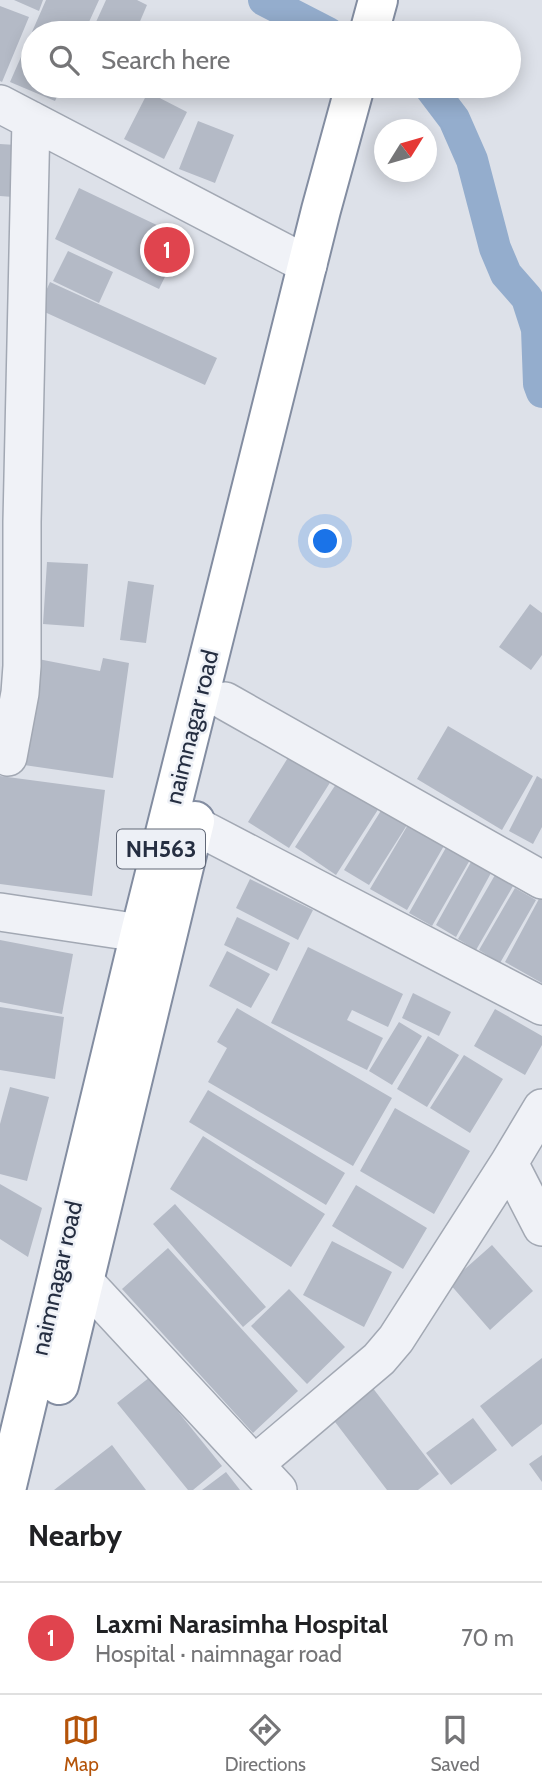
<!DOCTYPE html>
<html lang="en">
<head>
<meta charset="utf-8">
<style>
	:root { --surface:#fff; --page:#f6f6f6; --text:#202124; --muted:#757577; --line:#e0e0e0; --accent:#b45309 }
	body { margin:0; font-family:Cabin,sans-serif; background:var(--page); color:var(--text) }
	.compass { position:absolute; left:374px; top:119px; width:63px; height:63px; border-radius:50%; background:var(--surface); box-shadow:0 4px 18px #0003; rotate:53deg }
	.you { position:absolute; left:326px; top:542px; width:24px; height:24px; margin:-18px; border:5px solid #fff; border-radius:50%; background:#1a73e8; box-shadow:0 0 0 10px #1a73e833 }
	.badge { display:grid; place-items:center; width:46px; height:46px; border-radius:50%; background:var(--accent); color:#fff; font-size:23px; font-weight:700 }
	.pin { position:absolute; translate:-50% -50%; border:4px solid #fff; box-shadow:0 2px 7px #0006 }
	.list { margin:0; padding:0; list-style:none }
	h2 { display:flex; justify-content:space-between; align-items:center; height:91px; margin:0; padding:0 28px; font-size:30px }
	h2 small { font-size:23px; font-weight:400; color:var(--muted) }
	.list li { display:grid; grid-template-columns:46px 1fr auto; gap:21px; align-items:center; box-sizing:border-box; height:112px; padding:0 28px; border-top:2px solid var(--line) }
	.list b { display:block; font-size:26px; white-space:nowrap }
	.list p { margin:0; font-size:23px; white-space:nowrap; color:var(--muted) }
	.list em { font-size:23px; font-style:normal; color:var(--muted) }
	.icon { flex:none; width:38px; height:38px; fill:none; stroke:currentColor; stroke-width:2; stroke-linecap:round; stroke-linejoin:round }
	.map { position:relative; flex:none; width:542px; height:1490px; overflow:hidden }
	.search { position:absolute; background:var(--surface); box-shadow:0 4px 18px #0003; left:21px; right:21px; top:21px; height:77px; display:flex; align-items:center; gap:18px; box-sizing:border-box; padding:0 24px; border-radius:38px; color:var(--muted); font-size:26px }
	.sheet { height:203px; background:var(--surface) }
	nav { display:flex; justify-content:space-around; align-items:center; box-sizing:border-box; height:98px; border-top:2px solid var(--line); background:var(--surface); font-size:19px; color:var(--muted) }
	nav a { display:grid; justify-items:center; gap:4px }
	nav .on { color:var(--accent) }
	.map>svg:first-child { display:block }
	.lines { fill:none; stroke-linecap:round; stroke-linejoin:round }
	.canal { stroke:#94adcd; stroke-width:32 }
	.building { fill:#b4bac6 }
	.street-casing { stroke:#a2a8b3; stroke-width:40 }
	.highway-casing { stroke:#838da1; stroke-width:42 }
	.street { stroke:#f0f2f7; stroke-width:37 }
	.highway { stroke:#fff; stroke-width:38 }
	.labels { text-anchor:middle; stroke-width:5; stroke-linejoin:round; paint-order:stroke }
	.shield { fill:#edf0f6; stroke:#616877; stroke-width:2 }
	.shield-label { font-size:23px; font-weight:bold; fill:#252e41 }
	.street-label { font-size:24px; fill:#252e41; stroke:#edf0f6 }
</style>
</head>
<body>
<div class="map">
<svg width="542" height="1490" viewBox="0 0 542 1490">
	<rect width="100%" height="100%" fill="#dde1e9"/>
	<g class="lines">
		<!-- canal -->
		<path class="canal" d="M264,0L328,33
			M429,86L454,119L472,160L495,248L506,274L527,298L537,329L539,384L542,392"/>
	</g>
	<!-- building -->
	<path class="building" d="M14,0H43L39,11Z
		M46,0H99L84,33H33V86H62L55,101L10,82Z
		M106,0H137L147,5L135,33H91Z
		M0,6L29,17L2,82L0,81Z
		M79,86H111L106,98Z
		M148,92L187,112L164,159L124,139Z
		M198,121L234,135L215,183L179,169Z
		M0,144L16,145L13,197L0,196Z
		M79,188L184,238L159,289L55,239Z
		M68,251L113,272L99,303L53,281Z
		M50,282L217,358L205,385L38,309Z
		M47,562L88,564L84,627L43,624Z
		M128,581L154,585L146,643L120,640Z
		M530,604L542,613V655L531,670L499,647Z
		M103,658L129,663L113,778L24,765L38,659L100,671Z
		M448,726L533,776L502,830L417,779Z
		M289,756L331,781L289,848L248,822Z
		M0,776L105,790L92,896L0,884Z
		M537,776L542,779V827L533,844L509,831Z
		M338,781L379,808L336,875L295,847Z
		M382,809L407,825L369,885L344,870Z
		M409,823L445,844L407,910L370,889Z
		M448,844L471,858L432,926L409,913Z
		M471,862L491,873L456,937L436,925Z
		M495,875L513,886L476,950L458,939Z
		M250,879L313,910L298,940L236,908Z
		M515,888L536,900L500,963L479,950Z
		M540,897L542,898V983L505,962Z
		M237,917L290,943L277,971L224,945Z
		M0,940L73,954L62,1014L0,1002Z
		M308,947L403,994L388,1027L352,1010L347,1020L383,1038L367,1070L271,1023Z
		M227,951L270,974L251,1008L209,986Z
		M413,993L451,1012L439,1036L402,1018Z
		M0,1007L64,1017L55,1079L0,1070Z
		M237,1008L392,1098L353,1166L208,1082L227,1048L217,1042Z
		M495,1009L542,1036V1045L525,1075L474,1046Z
		M399,1022L422,1036L392,1085L369,1071Z
		M428,1036L459,1055L427,1107L397,1089Z
		M464,1055L503,1079L470,1133L430,1108Z
		M10,1087L49,1097L27,1181L0,1174V1124Z
		M208,1090L345,1173L326,1205L189,1122Z
		M395,1108L470,1151L434,1214L360,1171Z
		M203,1136L325,1214L291,1267L170,1189Z
		M0,1184L42,1208L28,1257L0,1239Z
		M356,1185L427,1228L403,1269L332,1226Z
		M175,1204L266,1307L243,1327L153,1224Z
		M332,1241L392,1272L364,1327L303,1295Z
		M492,1245L533,1291L490,1330L449,1283Z
		M168,1248L298,1391L253,1433L122,1289Z
		M289,1289L345,1347L307,1384L251,1326Z
		M542,1358V1424L512,1447L480,1406Z
		M150,1377L222,1466L193,1490H188L117,1403Z
		M372,1387L439,1474L418,1490H387L332,1418Z
		M473,1418L497,1450L451,1485L426,1453Z
		M112,1445L146,1490H54Z
		M542,1455V1482L529,1464Z
		M226,1472L240,1490H202Z"/>
	<g class="lines">
		<!-- street casing -->
		<g class="street-casing">
			<path id="street" d="M0,104L308,265
				M225,701L542,880
				M8,757L20,693L22,666V522L31,120
				M194,825L542,1006
				M0,912L140,933
				M542,1108L509,1163L542,1227
				M84,1281L278,1490
				M255,1464L379,1359L396,1339L509,1163"/>
		</g>
		<!-- highway casing -->
		<g class="highway-casing">
			<path id="highway" d="M369,33L378,0
				M59,1385L195,821
				M6,1490L140,933L321,210L355,86"/>
		</g>
		<!-- street -->
		<use href="#street" class="street"/>
		<!-- highway -->
		<use href="#highway" class="highway"/>
	</g>
	<g class="labels">
		<!-- shield labels -->
		<rect class="shield" x="117" y="829.5" width="88" height="39" rx="5"/>
		<g class="shield-label">
			<text x="161" y="857">NH563</text>
		</g>
		<!-- street labels -->
		<g class="street-label">
			<text transform="translate(192 727) rotate(-76)" y="8">naimnagar road</text>
			<text transform="translate(57 1278) rotate(-77)" y="8">naimnagar road</text>
		</g>
	</g>
</svg>
<svg class="compass" viewBox="-18 -18 36 36"><path d="M0-13l5 13h-10z" fill="#e53935"/><path d="M0 13l5-13h-10z" fill="#757577"/></svg>
<div class="you"></div>
<div class="pin badge" style="left:167px;top:250px;background:#e0444e">1</div>
<div class="search"><svg class="icon" aria-label="search" viewBox="0 0 24 24"><circle cx="10" cy="10" r="6"/><path d="M15 15l6 6"/></svg>Search here</div>
</div>
<section class="sheet">
<h2>Nearby<small></small></h2>
<ul class="list">
<li><span class="badge" style="background:#e0444e">1</span><div><b>Laxmi Narasimha Hospital</b><p>Hospital · naimnagar road</p></div><em>70 m</em></li>
</ul>
</section>
<nav>
<a class="on"><svg class="icon" aria-label="map" viewBox="0 0 24 24"><path d="M3 6l6-2 6 2 6-2v14l-6 2-6-2-6 2zM9 4v14M15 6v14"/></svg>Map</a>
<a><svg class="icon" aria-label="directions" viewBox="0 0 24 24"><path d="M12 3l9 9-9 9-9-9zM9 14v-3h6M13 9l2 2-2 2"/></svg>Directions</a>
<a><svg class="icon" aria-label="saved" viewBox="0 0 24 24"><path d="M7 4h10v16l-5-4-5 4z"/></svg>Saved</a>
</nav>
</body>
</html>
